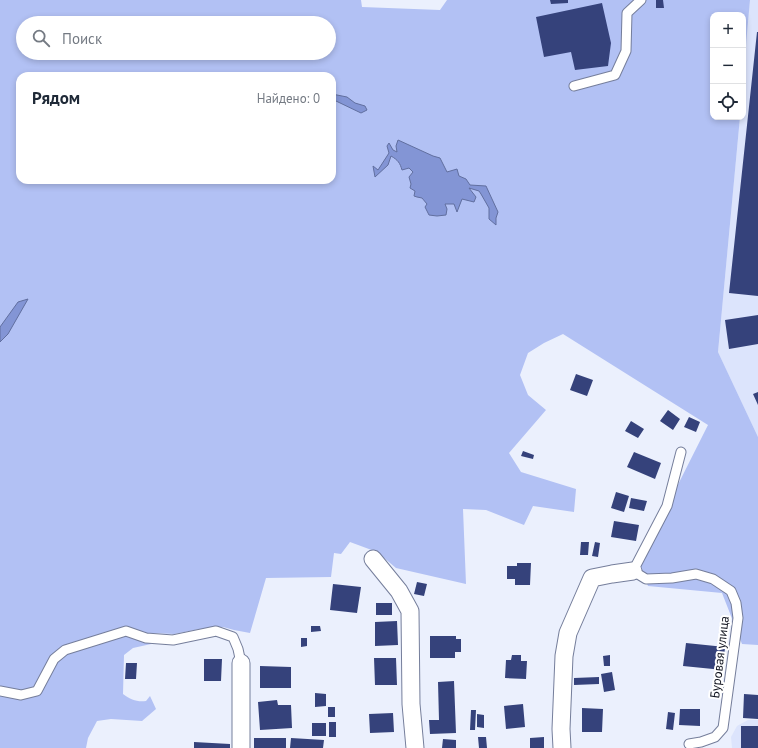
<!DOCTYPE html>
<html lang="ru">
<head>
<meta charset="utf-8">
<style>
	:root { --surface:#fff; --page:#f2f2f3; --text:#1f2937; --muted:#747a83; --line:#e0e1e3 }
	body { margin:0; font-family:"PT Sans",sans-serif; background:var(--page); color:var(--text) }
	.controls { position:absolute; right:12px; top:12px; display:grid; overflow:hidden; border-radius:8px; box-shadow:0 2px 6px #0003 }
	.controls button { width:36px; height:36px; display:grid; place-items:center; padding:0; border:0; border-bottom:1px solid var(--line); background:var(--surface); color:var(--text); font:20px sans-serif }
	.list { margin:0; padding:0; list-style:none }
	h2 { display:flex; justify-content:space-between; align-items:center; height:52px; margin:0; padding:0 16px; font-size:17px }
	h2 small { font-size:13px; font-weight:400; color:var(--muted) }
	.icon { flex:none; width:22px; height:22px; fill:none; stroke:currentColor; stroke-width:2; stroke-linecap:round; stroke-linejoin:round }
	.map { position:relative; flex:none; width:758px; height:748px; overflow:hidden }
	.search { position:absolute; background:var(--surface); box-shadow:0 2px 6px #0003; left:16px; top:16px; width:320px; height:44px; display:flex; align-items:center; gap:10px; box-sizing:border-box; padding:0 14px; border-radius:22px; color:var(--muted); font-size:15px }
	.panel { position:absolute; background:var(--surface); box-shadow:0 2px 6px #0003; left:16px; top:72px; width:320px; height:112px; border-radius:12px }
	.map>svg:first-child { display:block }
	.built { fill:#dce4fc }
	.green { fill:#b2c1f4; fill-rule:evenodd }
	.water { fill:#8395d5; stroke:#616f9f }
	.building { fill:#35427b }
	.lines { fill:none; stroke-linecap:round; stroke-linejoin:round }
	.lane-casing { stroke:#757e9b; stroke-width:11 }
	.street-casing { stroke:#757e9b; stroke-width:19 }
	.lane { stroke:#fff; stroke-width:9 }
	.street { stroke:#fff; stroke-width:17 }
	.labels { text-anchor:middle; stroke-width:4; stroke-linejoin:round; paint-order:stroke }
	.street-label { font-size:13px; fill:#121520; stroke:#fff }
</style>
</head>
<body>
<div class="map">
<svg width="758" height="748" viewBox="0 0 758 748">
	<rect width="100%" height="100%" fill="#ebf0fd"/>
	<!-- built -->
	<path class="built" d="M750,0H758V437L718,352L740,117H743V79Z
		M748,720H758V748H732L731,737L737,726Z"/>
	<!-- green -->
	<path class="green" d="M0,0H361L362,7L440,10L447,0H750L743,79V15H713V117H740L718,352L758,437V645L742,644L722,593L648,586L638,564L708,425L563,334L544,343L528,353L520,375L528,395L546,410L509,453L521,472L576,489L574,512L533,506L524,525L486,510L463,509L466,584L396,568L377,552L350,542L341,554L334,553L331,577L266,578L250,633L234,630L223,627L200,629L174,634L151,633V644L133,648L124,655L123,694C131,700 137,702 146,701L150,696L156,709L142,721L111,719L97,721L88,738L86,748H0ZM23,23H329V53H23ZM20,76H332V180H20Z"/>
	<!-- water -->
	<path class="water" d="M332,94L347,97L355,103L365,106L367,110L361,113L336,101H332Z
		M398,140L433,156L440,158L447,172L457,169L459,176L466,179L470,185L486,186L498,212L496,218V225L489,219V208L481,194L479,191L469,188L476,197L474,202L462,199L457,212L454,204H445L447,209L446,215L437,216L429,215L425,207L427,204L422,198L417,197L414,196L415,191L410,188L411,184L409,177L413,172L409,168L402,170C400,163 398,160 391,156L388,165L375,177L373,166L378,170L389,153L387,146L389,143L393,150L397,152L396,146Z
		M28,299L8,334L0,342V327L18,302Z"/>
	<!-- building -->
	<path class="building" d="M550,0H568V3L551,4Z
		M656,0H663L664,8H656Z
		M602,3L611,43L608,66L575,70L571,52L544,57L536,17Z
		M757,32H758V296L729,293Z
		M758,315V344L729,349L725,320Z
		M576,374L593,380L587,396L570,390Z
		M758,392V405L753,394Z
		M668,410L680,419L673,430L660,421Z
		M689,417L700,422L696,432L684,427Z
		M631,421L644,429L638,438L625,431Z
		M523,451L534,455L533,459L521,456Z
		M634,452L661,463L655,479L627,467Z
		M616,492L629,496L624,512L611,508Z
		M631,498L647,501L644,511L629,508Z
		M614,521L639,525L636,541L611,537Z
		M581,542H589L588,555H580Z
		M595,542L600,543L598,557L592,556Z
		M517,563H531L530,585H515V579H507V566H517Z
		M417,582L427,584L424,596L414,594Z
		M333,584L361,587L357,613L330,610Z
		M376,603H392V615H376Z
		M397,621L398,645L375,646V622Z
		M311,626H320L321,631L311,632Z
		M430,636H456V639H461V652H455V658H430Z
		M301,638H307V646L301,647Z
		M686,643L725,647L723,670L683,666Z
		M512,655H521V661H527L526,679L505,678L506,660H511Z
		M610,655V666H604L603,656Z
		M374,658H396L397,685H375Z
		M204,659H222L221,681H204Z
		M126,663H137L136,679H125Z
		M260,666L291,667V688H260Z
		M612,672L615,690L604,692L601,674Z
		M599,677V684L574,685V678Z
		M454,681L456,733L430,734L429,720H439L438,682Z
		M315,693L326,694V706L315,707Z
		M744,694L758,695V719L743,718Z
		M277,700L278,705H291L292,728L260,730L258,702Z
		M523,704L525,727L506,729L504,706Z
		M328,707H335V717H328Z
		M582,708L603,709L602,732H582Z
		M680,709H700V726L679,725Z
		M471,710H476L475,730H470Z
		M668,712L675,713L673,730L666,729Z
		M393,713L394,732L370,733L369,714Z
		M477,714L484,715V728L477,727Z
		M329,722H336V737H329Z
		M312,723H326V736H312Z
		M741,726H758V748H741Z
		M478,737H486L487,748H479Z
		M544,737V748H530V738Z
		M254,738H286V748H254Z
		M291,738L324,740L323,748H290Z
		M443,739L456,740V748H442Z
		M194,742L230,744V748H194Z"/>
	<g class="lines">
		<!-- lane casing -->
		<g class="lane-casing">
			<path id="lane" d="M574,86L615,75L626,51L627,13L641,0
				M681,452L667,506L633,571L646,579L672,578L696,574L713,579L731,591L736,603L738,618L723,728L715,737L701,742L689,744
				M0,691L21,695L37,691L54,659L65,650L126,631L146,638L173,640L216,631L233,637L238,649L241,663"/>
		</g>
		<!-- street casing -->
		<g class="street-casing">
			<path id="street" d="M373,559L399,591L410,611L411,704L415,748
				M241,663V748
				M562,748L561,729L564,656L568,633L592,578L612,574L633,571"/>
		</g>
		<!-- lane -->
		<use href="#lane" class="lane"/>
		<!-- street -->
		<use href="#street" class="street"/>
	</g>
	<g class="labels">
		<!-- street labels -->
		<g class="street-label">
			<text transform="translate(719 657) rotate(-83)" y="5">Буровая улица</text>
		</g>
	</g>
</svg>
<div class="controls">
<button>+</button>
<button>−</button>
<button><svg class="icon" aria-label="locate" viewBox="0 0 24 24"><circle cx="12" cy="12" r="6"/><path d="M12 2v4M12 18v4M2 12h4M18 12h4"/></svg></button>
</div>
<div class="search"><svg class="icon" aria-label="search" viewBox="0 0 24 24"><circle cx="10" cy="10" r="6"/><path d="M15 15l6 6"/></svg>Поиск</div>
<section class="panel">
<h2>Рядом<small>Найдено: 0</small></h2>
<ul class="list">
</ul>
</section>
</div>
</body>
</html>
